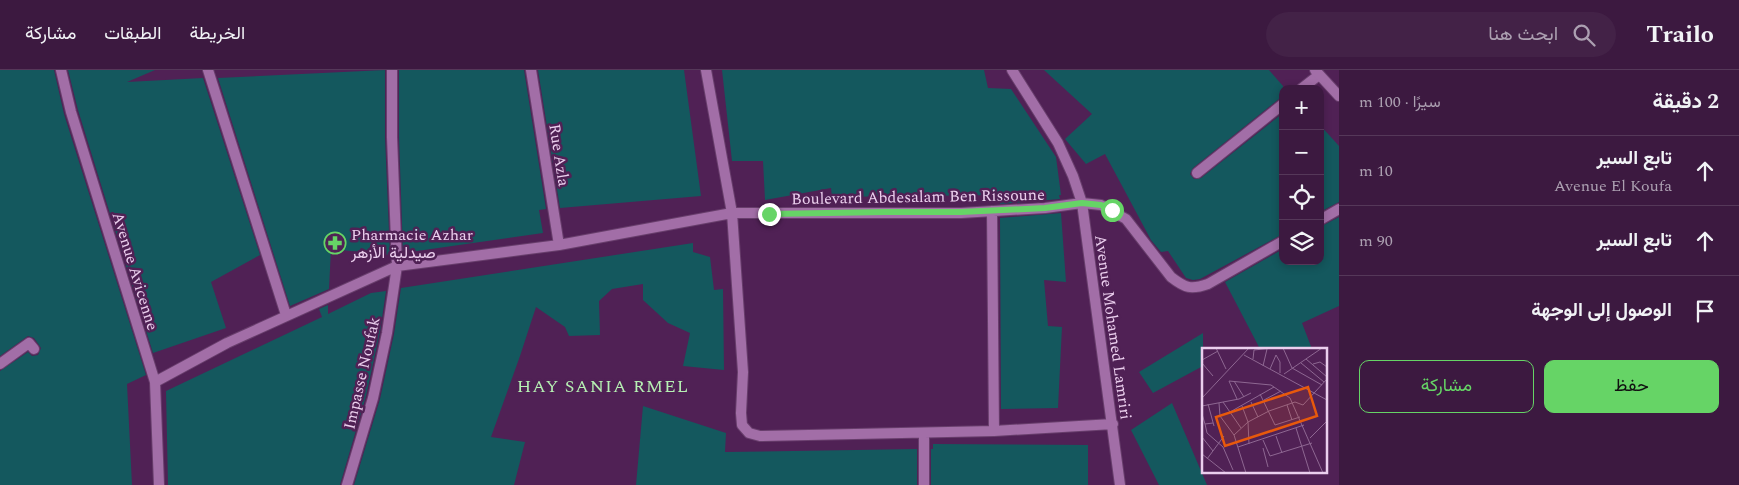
<!DOCTYPE html>
<html lang="ar">
<head>
<meta charset="utf-8">
<style>
	:root { --surface:#3c1940; --page:#432247; --text:#f1f3f6; --muted:#aca0b1; --line:#553859; --accent:#66d466 }
	body { margin:0; font-family:Spectral,Vazirmatn,serif; background:var(--page); color:var(--text); direction:rtl }
	.controls { position:absolute; right:15px; top:15px; display:grid; overflow:hidden; border-radius:10px; box-shadow:0 2px 8px #0003 }
	.controls button { width:45px; height:45px; display:grid; place-items:center; padding:0; border:0; border-bottom:1px solid var(--line); background:var(--surface); color:var(--text); font:25px sans-serif }
	.stop { position:absolute; width:15px; height:15px; margin:-11px; border:4px solid #66d466; border-radius:50%; background:#fff }
	.stop.end { background:#66d466; border-color:#fff; box-shadow:0 1px 5px #0008 }
	.list { margin:0; padding:0; list-style:none }
	h2 { display:flex; justify-content:space-between; align-items:center; height:65px; margin:0; padding:0 20px; font-size:21px }
	h2 small { font-size:16px; font-weight:400; color:var(--muted) }
	.list li { display:grid; grid-template-columns:32px 1fr auto; gap:15px; align-items:center; box-sizing:border-box; height:70px; padding:0 20px; border-top:1px solid var(--line) }
	.list b { display:block; font-size:19px; white-space:nowrap }
	.list p { margin:0; font-size:16px; white-space:nowrap; color:var(--muted) }
	.list em { font-size:16px; font-style:normal; color:var(--muted) }
	.actions { display:flex; gap:10px; padding:15px 20px }
	.actions a { flex:1; padding:11px 0; border:1px solid var(--accent); border-radius:10px; text-align:center; font-size:18px; color:var(--accent) }
	.actions .main { background:var(--accent); color:#111 }
	.icon { flex:none; width:28px; height:28px; fill:none; stroke:currentColor; stroke-width:2; stroke-linecap:round; stroke-linejoin:round }
	.map { position:relative; flex:none; width:1339px; height:415px; overflow:hidden; direction:ltr }
	header { display:flex; align-items:center; gap:30px; box-sizing:border-box; height:70px; padding:0 25px; background:var(--surface); border-bottom:1px solid var(--line) }
	header strong { font-size:24px }
	nav { display:flex; gap:28px; margin-inline-start:auto; font-size:18px }
	.search { width:350px; height:45px; background:var(--page); display:flex; align-items:center; gap:12px; box-sizing:border-box; padding:0 18px; border-radius:28px; color:var(--muted); font-size:19px }
	main { display:flex }
	aside { flex:1; background:var(--surface) }
	.map>svg:first-child { display:block }
	.building { fill:#14585e }
	.lines { fill:none; stroke-linecap:round; stroke-linejoin:round }
	.pedestrian-casing { stroke:#683e6c; stroke-width:12 }
	.minor-casing { stroke:#683e6c; stroke-width:12 }
	.tertiary-casing { stroke:#683e6c; stroke-width:12 }
	.pedestrian { stroke:#a26ea7; stroke-width:10 }
	.minor { stroke:#a26ea7; stroke-width:10 }
	.tertiary { stroke:#a26ea7; stroke-width:10 }
	.route { stroke:#66d466; stroke-width:6 }
	.labels { text-anchor:middle; stroke-width:5; stroke-linejoin:round; paint-order:stroke }
	.street-label { font-size:16px; fill:#ebcfee; stroke:#502155 }
	.poi-label { font-size:16px; fill:#ebcfee; stroke:#502155; text-anchor:start }
	.neighbourhood-label { font-size:18px; letter-spacing:1px; fill:#b6f0b3; stroke:#502155 }
	.inset-road { fill:none; stroke:#8e6792; stroke-width:1 }
	.view { fill:#e8590c; fill-opacity:0.15; stroke:#e8590c; stroke-width:2.5 }
	.inset-edge { fill:none; stroke:#ebcfee; stroke-width:2.5 }
</style>
</head>
<body>
<header>
<strong>Trailo</strong>
<div class="search"><svg class="icon" aria-label="search" viewBox="0 0 24 24"><circle cx="10" cy="10" r="6"/><path d="M15 15l6 6"/></svg>ابحث هنا</div>
<nav><a>الخريطة</a><a>الطبقات</a><a>مشاركة</a></nav>
</header>
<main>
<aside>
<h2>2 دقيقة<small>سيرًا · 100 m</small></h2>
<ul class="list">
<li><svg class="icon" aria-label="ahead" viewBox="0 0 24 24"><path d="M12 20V5M6 11l6-6 6 6"/></svg><div><b>تابع السير</b><p>Avenue El Koufa</p></div><em>10 m</em></li>
<li><svg class="icon" aria-label="ahead" viewBox="0 0 24 24"><path d="M12 20V5M6 11l6-6 6 6"/></svg><div><b>تابع السير</b></div><em>90 m</em></li>
<li><svg class="icon" aria-label="arrive" viewBox="0 0 24 24"><path d="M6 21V4h12l-3 4 3 4H6"/></svg><div><b>الوصول إلى الوجهة</b></div></li>
</ul>
<div class="actions"><a class="main">حفظ</a><a>مشاركة</a></div>
</aside>
<div class="map">
<svg width="1339" height="415" viewBox="0 0 1339 415">
	<rect width="100%" height="100%" fill="#502155"/>
	<!-- building -->
	<path class="building" d="M0,0H54L64,44L146,305L127,314L132,415H0V301L28,282L32,286L38,285L41,278L34,268L28,266L0,286Z
		M68,0H155L127,12L203,8L260,185L211,212L226,258L153,283L78,40Z
		M385,0V67L390,185L331,179L329,219L290,236L218,8Z
		M399,0H524L546,139L539,140L543,163L403,183L399,67Z
		M538,0H684L701,126L560,138Z
		M722,0H984L988,18L1011,19L1056,87L1061,125H1059L1060,129L1000,134L999,125L832,127L831,118L765,130L763,91H732Z
		M1044,0H1269L1283,16V27L1279,29L1193,98L1190,104L1194,109L1201,108L1283,43V164L1200,209L1193,210L1186,208L1168,181L1161,182L1151,170L1105,84L1086,94L1065,69L1092,44Z
		M1320,55L1339,76V132L1320,142Z
		M1061,143L1066,212L1044,210L1048,256L1062,257L1058,338L1001,339L1000,148Z
		M1339,147V236L1302,253L1312,279H1260L1225,212L1283,179V191H1320V157Z
		M693,173V182L710,187L714,220L723,219L724,300L683,296L690,263L668,253L643,230V214L612,219L599,231L600,265L569,266L565,257L536,237L520,286L491,367L525,372L514,415H354L380,329L394,264L401,218Z
		M386,221L380,262L366,326L340,415H168L166,321L322,247L319,239L328,235V244L371,223Z
		M1203,263V296L1153,323L1139,302Z
		M1172,333L1207,415H1159L1131,360Z
		M643,336L726,363L725,382L917,379V415H636Z
		M933,374L1088,375V415H931V379H933Z"/>
	<g class="lines">
		<!-- pedestrian casing -->
		<g class="pedestrian-casing">
			<path id="pedestrian" d="M0,294L29,273L34,279"/>
		</g>
		<!-- minor casing -->
		<g class="minor-casing">
			<path id="minor" d="M61,0L71,42L155,312L159,415
				M208,0L286,245
				M531,0L559,175
				M706,0L732,143L743,302L741,343L742,355L749,363L760,366L994,361L1113,354
				M1012,0L1058,73L1073,106L1082,133L1120,415
				M1301,19L1319,5
				M1197,103L1283,34
				M992,141L994,361
				M1320,150L1339,139
				M155,312L227,273L397,196L559,175L732,143H961L1045,138L1082,133L1101,135L1126,149L1171,207C1185,218 1191,220 1208,214L1283,171
				M924,363V415
				M347,415L373,328L387,263L397,196L392,67V0"/>
		</g>
		<!-- tertiary casing -->
		<g class="tertiary-casing">
			<path id="tertiary" d="M1315,0L1339,26"/>
		</g>
		<!-- pedestrian -->
		<use href="#pedestrian" class="pedestrian"/>
		<!-- minor -->
		<use href="#minor" class="minor"/>
		<!-- tertiary -->
		<use href="#tertiary" class="tertiary"/>
	</g>
	<g class="lines">
		<!-- route -->
		<path class="route" d="M769,144L885,142H961L1045,138L1082,133L1101,135L1112,140"/>
	</g>
	<!-- icons -->
	<defs>
		<g id="pharmacy-ring" transform="scale(1.125)"><circle r="9.5" fill="#502155" stroke="#66d466" stroke-width="1.5"/><path d="M-2-6h4v4h4v4h-4v4h-4v-4h-4v-4h4Z" fill="#66d466"/></g>
	</defs>
	<g fill-rule="evenodd">
		<use href="#pharmacy-ring" x="335" y="173"/>
	</g>
	<g class="labels">
		<!-- street labels -->
		<g class="street-label">
			<text transform="translate(560 85) rotate(81)" y="6">Rue Azla</text>
			<text transform="translate(918 126) rotate(-1)" y="6">Boulevard Abdesalam Ben Rissoune</text>
			<text transform="translate(136 201) rotate(73)" y="6">Avenue Avicenne</text>
			<text transform="translate(1114 257) rotate(82)" y="6">Avenue Mohamed Lamriri</text>
			<text transform="translate(361 303) rotate(-77)" y="6">Impasse Noufak</text>
		</g>
		<!-- poi labels -->
		<g class="poi-label">
			<text x="351" y="170">Pharmacie Azhar<tspan x="351" dy="18">صيدلية الأزهر</tspan></text>
		</g>
		<!-- neighbourhood labels -->
		<g class="neighbourhood-label">
			<text x="603" y="322">HAY SANIA RMEL</text>
		</g>
	</g>
	<!-- overview -->
	<g transform="translate(1202 278)">
		<rect width="125" height="125" fill="#502155"/>
		<path class="inset-road" d="M14,0L24,21M81,0L90,20L120,37M42,7L125,52M51,11L52,2L71,0M104,11L125,29M0,12L16,3M0,15L11,28M99,15L122,34M111,16L118,14L125,19M61,18L65,1M68,21L74,7L78,14V25M82,26L120,0M32,33L42,49M58,46L73,77L98,69M0,50L47,0M35,51L27,33L69,37L88,50L121,125M62,52L79,43M21,54L39,80M49,54L56,69M17,55L18,68L32,87L44,125M6,56L12,78M85,57L90,72M0,58L37,51L49,45M40,58L46,74L47,96M28,64L72,39M0,66L3,76L11,75M3,76L5,85L21,99L31,122M94,80L108,125M32,87L46,74L67,63L93,54L101,57L125,31M74,88L80,105M0,89L11,103M108,90L125,73M61,92L68,108L110,95M36,99L102,77M61,100L66,119M0,106L24,125M5,111L22,88"/>
		<path class="view" d="M106,39L115,68L23,98L14,69Z"/>
		<rect width="125" height="125" class="inset-edge"/>
	</g>
</svg>
<div class="controls">
<button>+</button>
<button>−</button>
<button><svg class="icon" aria-label="locate" viewBox="0 0 24 24"><circle cx="12" cy="12" r="6"/><path d="M12 2v4M12 18v4M2 12h4M18 12h4"/></svg></button>
<button><svg class="icon" aria-label="layers" viewBox="0 0 24 24"><path d="M12 4l9 5-9 5-9-5zM3 14l9 5 9-5"/></svg></button>
</div>
<div class="stop" style="left:1112px;top:140px"></div>
<div class="stop end" style="left:769px;top:144px"></div>
</div>
</main>
</body>
</html>
